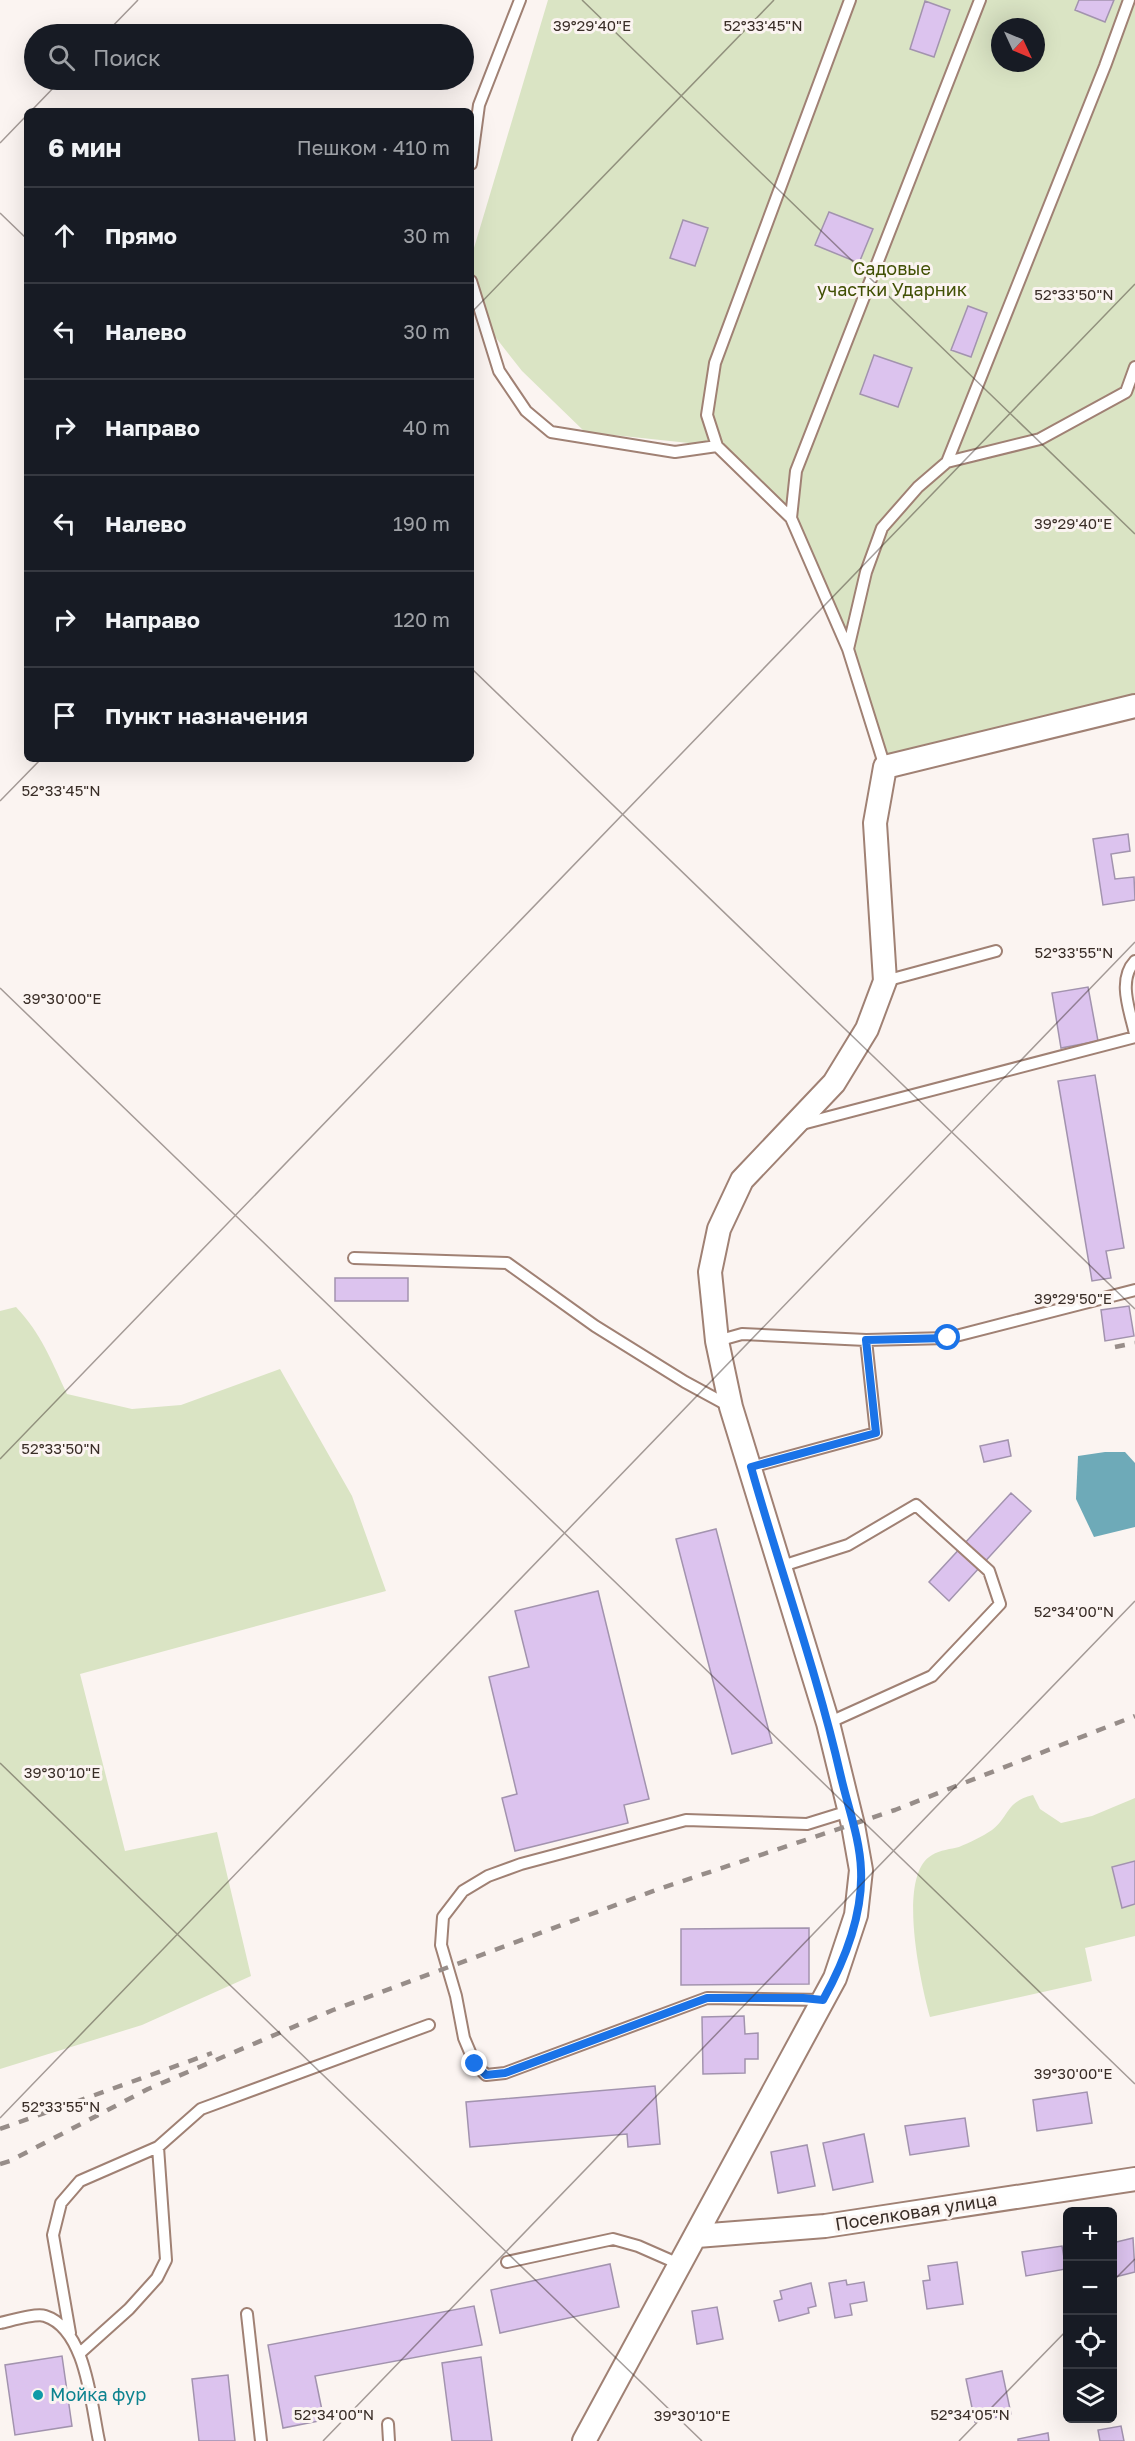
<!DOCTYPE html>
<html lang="ru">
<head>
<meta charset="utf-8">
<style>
	:root { --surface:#171b24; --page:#242831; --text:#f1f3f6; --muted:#9ea1a6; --line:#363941 }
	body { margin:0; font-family:"Golos Text",sans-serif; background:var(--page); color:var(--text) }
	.controls { position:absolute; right:18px; bottom:18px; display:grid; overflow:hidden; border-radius:9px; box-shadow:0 6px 24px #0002 }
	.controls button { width:54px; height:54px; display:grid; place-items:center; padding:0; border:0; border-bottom:2px solid var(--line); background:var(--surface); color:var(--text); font:30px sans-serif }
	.compass { position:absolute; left:991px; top:18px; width:54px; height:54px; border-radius:50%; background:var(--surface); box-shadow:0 6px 24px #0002; rotate:134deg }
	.stop { position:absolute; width:18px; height:18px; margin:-14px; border:4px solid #1a73e8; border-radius:50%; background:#fff }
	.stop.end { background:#1a73e8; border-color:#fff; box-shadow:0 2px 6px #0008 }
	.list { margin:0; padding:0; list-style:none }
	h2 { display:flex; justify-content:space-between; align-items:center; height:78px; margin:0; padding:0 24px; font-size:26px }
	h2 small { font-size:20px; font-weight:400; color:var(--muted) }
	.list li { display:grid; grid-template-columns:39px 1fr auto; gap:18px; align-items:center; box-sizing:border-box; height:96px; padding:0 24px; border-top:2px solid var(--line) }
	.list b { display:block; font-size:22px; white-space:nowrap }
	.list em { font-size:20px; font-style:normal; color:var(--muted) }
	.icon { flex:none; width:33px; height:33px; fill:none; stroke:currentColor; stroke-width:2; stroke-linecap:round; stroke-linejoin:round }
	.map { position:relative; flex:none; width:1135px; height:2441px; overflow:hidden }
	.search { position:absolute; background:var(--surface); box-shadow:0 6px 24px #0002; left:24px; top:24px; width:450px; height:66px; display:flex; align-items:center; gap:15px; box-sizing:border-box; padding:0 21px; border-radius:33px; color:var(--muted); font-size:22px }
	.panel { position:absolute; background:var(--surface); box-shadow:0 6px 24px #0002; left:24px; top:108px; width:450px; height:654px; border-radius:9px }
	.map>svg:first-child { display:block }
	.green { fill:#dae4c4; fill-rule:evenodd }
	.water { fill:#6eaab8 }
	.building { fill:#dcc3ee; stroke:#a293ae; stroke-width:1.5 }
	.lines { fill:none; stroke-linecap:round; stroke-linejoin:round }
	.lane-casing { stroke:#a08174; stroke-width:14 }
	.street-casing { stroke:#a08174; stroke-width:26 }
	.lane { stroke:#fff; stroke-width:10 }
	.street { stroke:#fff; stroke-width:22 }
	.rail { stroke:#978d89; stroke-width:4.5; stroke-dasharray:10 10; stroke-linecap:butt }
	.route { stroke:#1a73e8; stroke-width:8 }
	.ticks { fill:none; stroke:#392d27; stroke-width:1.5; stroke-opacity:0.45 }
	.culture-dot { fill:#0f9aa8; stroke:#fbf4f1; stroke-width:2 }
	.labels { text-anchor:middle; stroke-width:6; stroke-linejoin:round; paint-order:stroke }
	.park-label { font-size:18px; fill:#415004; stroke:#fbf4f1 }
	.street-label { font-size:18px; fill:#392d27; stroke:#fbf4f1 }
	.culture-label { font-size:18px; fill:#0d838f; stroke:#fbf4f1; text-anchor:start }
	.ticks-label { font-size:15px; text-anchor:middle; fill:#392d27; stroke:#fbf4f1; stroke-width:6; stroke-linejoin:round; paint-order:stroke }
</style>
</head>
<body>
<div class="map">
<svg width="1135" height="2441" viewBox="0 0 1135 2441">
	<rect width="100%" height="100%" fill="#fbf4f1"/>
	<!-- green -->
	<path class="green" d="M548,0H1135V706L885,767L848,649L791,518L717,446L585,432L522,371L471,306V258ZM1000,27H1036V63H1000Z
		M16,1307C41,1333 52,1362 67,1394L132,1409L181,1405L280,1369L352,1496L386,1591L80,1674L125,1851L217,1832L251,1976L142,2025L0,2069V1311Z
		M1033,1795L1040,1809L1061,1823L1092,1816L1135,1798V1936L1085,1948L1092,1981L930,2017C921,1984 896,1875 932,1855C940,1850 951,1849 959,1847C969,1843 983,1836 992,1830C1010,1816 1005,1802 1033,1795Z"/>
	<!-- water -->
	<path class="water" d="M1105,1452H1125L1135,1463V1527L1094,1537L1076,1499L1078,1456Z"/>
	<!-- building -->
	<path class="building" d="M1079,0H1114L1105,22L1075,10Z
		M925,1L950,10L934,57L910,49Z
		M829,212L873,229L859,263L815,245Z
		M683,220L708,228L695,266L670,258Z
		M968,306L987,313L971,357L951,350Z
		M874,355L912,368L898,407L860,394Z
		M1128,834L1130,851L1111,854L1115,879L1134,877L1135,900L1103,905L1093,839Z
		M1088,987L1098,1041L1061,1048L1052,993Z
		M1095,1075L1124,1248L1106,1251L1111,1278L1092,1281L1058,1081Z
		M335,1278H408V1301H335Z
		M1129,1306L1134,1336L1105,1341L1101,1310Z
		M1008,1440L1011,1456L984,1462L980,1446Z
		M1011,1493L1031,1511L949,1601L929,1582Z
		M716,1529L772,1743L732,1754L676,1539Z
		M598,1591L649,1799L624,1805L628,1823L515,1851L502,1798L517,1794L489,1677L529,1667L515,1611Z
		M1135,1861V1904L1122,1908L1112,1867Z
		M809,1928V1984L681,1985V1929Z
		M744,2016L745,2034L758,2033V2059H745V2073L703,2074L702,2017Z
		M655,2086L660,2144L628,2147L627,2134L470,2147L466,2102Z
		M1087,2092L1092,2123L1037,2131L1033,2100Z
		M965,2118L969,2146L910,2155L905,2126Z
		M864,2134L873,2182L833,2190L823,2143Z
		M807,2145L815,2186L778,2193L771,2152Z
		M1133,2238L1135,2272L1115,2277L1112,2243Z
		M1062,2246L1066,2269L1026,2276L1022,2252Z
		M957,2262L963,2304L927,2309L923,2281L930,2280L928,2266Z
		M610,2264L619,2307L500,2333L491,2290Z
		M846,2280L847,2285L864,2282L867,2301L850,2304L852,2315L835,2318L829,2283Z
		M811,2283L816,2306L808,2308L809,2313L779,2321L774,2301L782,2299L780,2291Z
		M474,2306L482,2345L315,2376L324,2420L283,2428L268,2345Z
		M717,2307L723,2339L697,2344L692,2311Z
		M62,2356L72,2426L15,2435L5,2365Z
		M481,2357L492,2441H452L442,2363Z
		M1002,2371L1011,2414L975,2422L966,2379Z
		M228,2375L235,2441H199L192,2379Z
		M1121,2426L1124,2441H1100L1098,2430Z
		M1048,2433L1049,2441H1018V2439Z"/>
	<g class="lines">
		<!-- lane casing -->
		<g class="lane-casing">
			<path id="lane" d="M850,0L715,363L707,415L717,446L791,518L848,649L885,767
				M471,164L479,105L520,0
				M471,281L499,371L526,411L551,432L675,452L717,446
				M947,462L1040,439L1126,392L1135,367
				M791,518L796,471L980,0
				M848,649L866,572L882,528L918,487L947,462L1105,66L1129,0
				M1135,961C1117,980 1130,1011 1135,1034
				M885,981L996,951
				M802,1124L1135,1037
				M354,1258L507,1263L595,1326L685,1382L731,1407
				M866,1340L948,1338L1135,1290
				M717,1341L742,1334L866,1340L876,1433L751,1467
				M779,1567L848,1545L916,1505L989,1571L1000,1604L932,1676L828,1723
				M823,2000L707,1998L505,2073L486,2075L475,2064L464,2038L456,1996L441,1945L443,1917L463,1891L488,1876L521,1864L686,1820L807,1824L849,1811
				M507,2262L613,2239L638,2246L679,2264
				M247,2314L261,2441
				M0,2323C10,2321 36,2313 45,2316C86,2329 91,2404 99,2441
				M70,2333L53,2235L61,2203L80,2181L158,2147L201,2109L429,2025
				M80,2353L129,2309L157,2278L166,2260L158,2147
				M388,2424L389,2441"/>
		</g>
		<!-- street casing -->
		<g class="street-casing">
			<path id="street" d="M697,2236L825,2226L1135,2179
				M584,2441L835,1978L856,1915L861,1870L853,1825L828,1723L731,1407L717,1341L710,1272L719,1229L742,1180L834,1083L867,1029L885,981L875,823L885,767L1135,706"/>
		</g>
		<!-- lane -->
		<use href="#lane" class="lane"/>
		<!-- street -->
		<use href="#street" class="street"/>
		<!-- rail -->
		<path class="rail" d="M1115,1347L1135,1343
			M0,2129L212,2053
			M0,2164L10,2161L148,2089L333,2010L656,1890L895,1810L1135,1716"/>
	</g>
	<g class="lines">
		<!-- route -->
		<path class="route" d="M475,2064L486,2075L505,2073L707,1998H803L823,2000C844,1962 863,1915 861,1870C860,1839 848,1807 841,1777C817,1672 780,1570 751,1467L876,1433L866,1340L948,1338"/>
	</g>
	<!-- ticks -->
	<path class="ticks" d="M582,0L1135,534M105,34L138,0M31,111L61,80M0,143L27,115M0,213L27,239M471,313L774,0M471,668L1135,1309M0,801L41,759M0,988L1135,2084M0,1459L1135,284M0,1763L702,2441M0,2118L1135,942M1112,2282L1135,2259M323,2441L1135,1601M959,2441L1068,2329"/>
	<!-- markers -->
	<circle class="culture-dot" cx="38" cy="2395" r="6"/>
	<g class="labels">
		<!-- park labels -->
		<g class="park-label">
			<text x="892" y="275">Садовые<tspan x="892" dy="21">участки Ударник</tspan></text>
		</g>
		<!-- street labels -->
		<g class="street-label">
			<text transform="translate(916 2212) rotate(-9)" y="6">Поселковая улица</text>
		</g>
		<!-- culture labels -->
		<g class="culture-label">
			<text x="50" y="2401">Мойка фур</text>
		</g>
	</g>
	<g class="ticks-label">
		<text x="592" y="31">39°29'40"E</text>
		<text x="763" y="31">52°33'45"N</text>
		<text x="1074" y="300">52°33'50"N</text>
		<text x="1073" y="529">39°29'40"E</text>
		<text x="61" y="796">52°33'45"N</text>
		<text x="1074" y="958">52°33'55"N</text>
		<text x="62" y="1004">39°30'00"E</text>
		<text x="1073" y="1304">39°29'50"E</text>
		<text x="61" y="1454">52°33'50"N</text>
		<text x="1074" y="1617">52°34'00"N</text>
		<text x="62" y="1778">39°30'10"E</text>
		<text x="1073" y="2079">39°30'00"E</text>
		<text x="61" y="2112">52°33'55"N</text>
		<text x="334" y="2420">52°34'00"N</text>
		<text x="970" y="2420">52°34'05"N</text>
		<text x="692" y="2421">39°30'10"E</text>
	</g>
</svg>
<div class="controls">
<button>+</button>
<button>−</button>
<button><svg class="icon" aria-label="locate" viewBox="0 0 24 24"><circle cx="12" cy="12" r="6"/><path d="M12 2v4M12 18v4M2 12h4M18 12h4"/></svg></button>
<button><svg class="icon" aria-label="layers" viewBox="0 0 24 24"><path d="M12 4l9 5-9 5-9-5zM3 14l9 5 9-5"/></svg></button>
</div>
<svg class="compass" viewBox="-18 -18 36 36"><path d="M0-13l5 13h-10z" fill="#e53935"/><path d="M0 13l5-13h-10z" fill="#9ea1a6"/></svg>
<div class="stop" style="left:948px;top:1338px"></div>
<div class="stop end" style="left:475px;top:2064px"></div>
<div class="search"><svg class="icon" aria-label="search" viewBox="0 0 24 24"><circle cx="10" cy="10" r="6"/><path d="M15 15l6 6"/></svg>Поиск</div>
<section class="panel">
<h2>6 мин<small>Пешком · 410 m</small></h2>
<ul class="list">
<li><svg class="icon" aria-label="ahead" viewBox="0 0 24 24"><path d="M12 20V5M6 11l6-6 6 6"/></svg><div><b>Прямо</b></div><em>30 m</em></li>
<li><svg class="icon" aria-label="left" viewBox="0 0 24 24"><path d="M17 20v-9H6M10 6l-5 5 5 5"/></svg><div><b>Налево</b></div><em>30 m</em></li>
<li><svg class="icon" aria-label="right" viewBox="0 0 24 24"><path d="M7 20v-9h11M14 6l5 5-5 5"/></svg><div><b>Направо</b></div><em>40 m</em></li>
<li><svg class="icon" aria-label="left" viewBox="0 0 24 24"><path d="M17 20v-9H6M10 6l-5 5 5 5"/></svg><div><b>Налево</b></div><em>190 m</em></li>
<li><svg class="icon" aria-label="right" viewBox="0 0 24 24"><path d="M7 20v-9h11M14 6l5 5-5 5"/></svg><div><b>Направо</b></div><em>120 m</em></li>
<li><svg class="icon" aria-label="arrive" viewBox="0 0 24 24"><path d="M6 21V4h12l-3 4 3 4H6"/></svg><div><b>Пункт назначения</b></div></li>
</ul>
</section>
</div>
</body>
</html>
